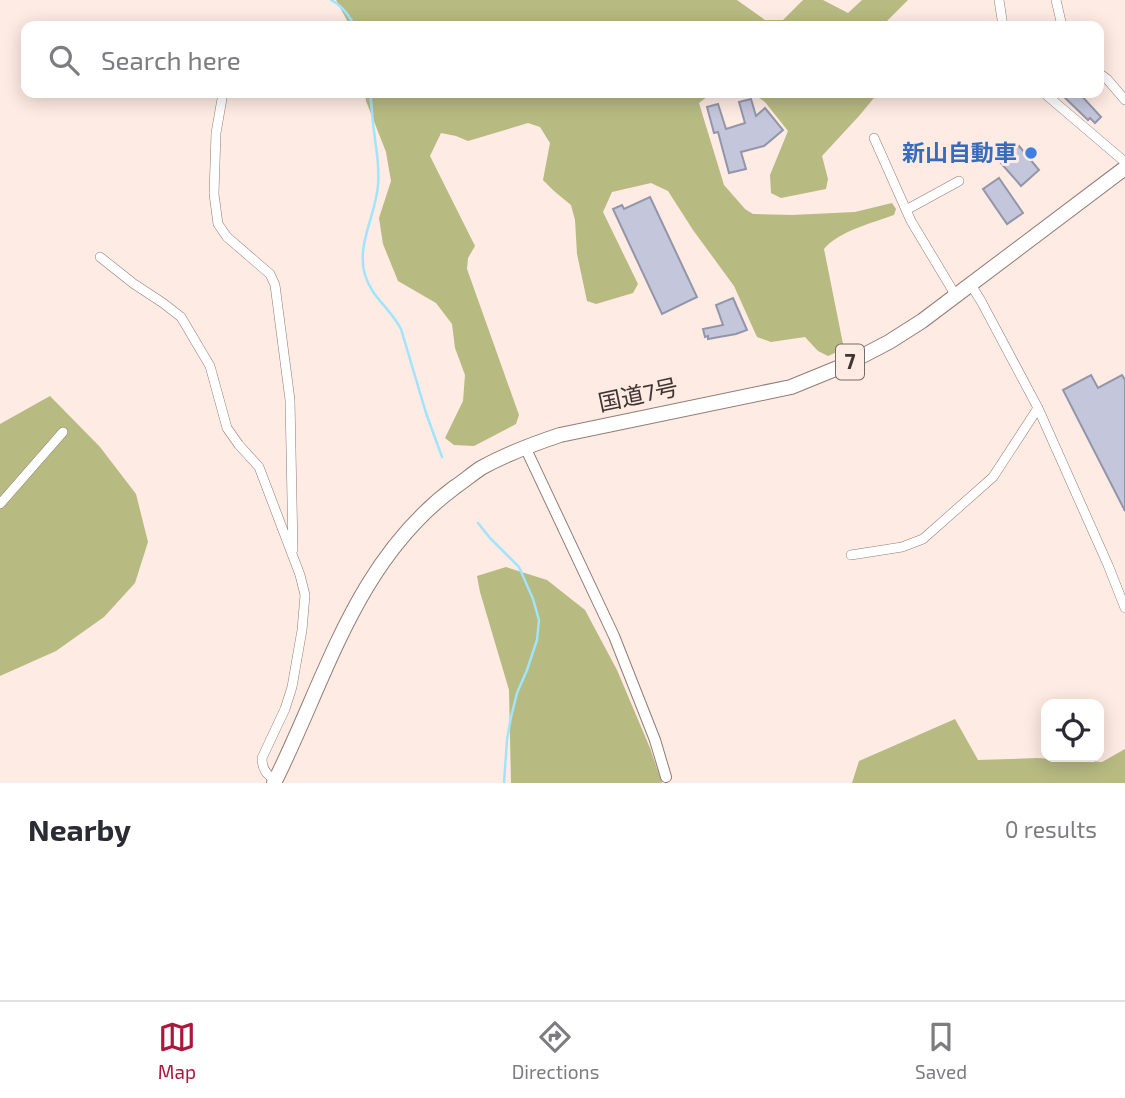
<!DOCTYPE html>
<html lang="en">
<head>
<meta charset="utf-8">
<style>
	:root { --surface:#fff; --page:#f2f2f3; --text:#2b2b33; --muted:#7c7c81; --line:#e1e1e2; --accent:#ac173c }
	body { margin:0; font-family:"Exo 2","Noto Sans JP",sans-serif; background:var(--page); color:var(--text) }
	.controls { position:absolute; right:21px; bottom:21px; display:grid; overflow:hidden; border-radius:14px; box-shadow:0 4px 18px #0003 }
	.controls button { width:63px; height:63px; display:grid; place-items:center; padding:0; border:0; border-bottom:2px solid var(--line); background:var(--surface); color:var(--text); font:35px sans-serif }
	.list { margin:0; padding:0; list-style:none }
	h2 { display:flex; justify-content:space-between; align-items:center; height:91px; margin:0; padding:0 28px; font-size:30px }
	h2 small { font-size:23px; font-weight:400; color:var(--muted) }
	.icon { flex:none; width:38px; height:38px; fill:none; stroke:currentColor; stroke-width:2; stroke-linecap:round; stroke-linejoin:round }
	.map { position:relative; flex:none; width:1125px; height:783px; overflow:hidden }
	.search { position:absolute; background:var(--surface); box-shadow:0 4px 18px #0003; left:21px; right:21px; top:21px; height:77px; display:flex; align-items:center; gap:18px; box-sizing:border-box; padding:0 24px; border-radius:14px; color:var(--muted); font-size:26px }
	.sheet { height:217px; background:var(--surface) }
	nav { display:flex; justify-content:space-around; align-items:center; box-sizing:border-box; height:98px; border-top:2px solid var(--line); background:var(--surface); font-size:19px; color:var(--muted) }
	nav a { display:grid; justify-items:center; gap:4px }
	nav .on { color:var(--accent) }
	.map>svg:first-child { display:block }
	.forest { fill:#b7ba81 }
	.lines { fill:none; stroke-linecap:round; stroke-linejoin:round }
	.stream { stroke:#a0e4fe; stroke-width:2.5 }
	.building { fill:#c4c6dc; stroke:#9395a9; stroke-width:2 }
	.minor-casing { stroke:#927c74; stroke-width:10 }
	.tertiary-casing { stroke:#927c74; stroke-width:12 }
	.trunk-casing { stroke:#927c74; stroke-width:16 }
	.minor { stroke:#fff; stroke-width:9 }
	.tertiary { stroke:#fff; stroke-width:10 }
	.trunk { stroke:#fff; stroke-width:14 }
	.shop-dot { fill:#3f7fe0; stroke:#feebe3; stroke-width:2.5 }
	.labels { text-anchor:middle; stroke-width:6; stroke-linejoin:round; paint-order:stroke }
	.shield { fill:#feebe3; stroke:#786c67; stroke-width:2 }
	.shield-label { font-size:21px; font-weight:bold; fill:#3f3532 }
	.shop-label { font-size:23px; font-weight:bold; fill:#366cbe; stroke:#feebe3; text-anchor:end }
	.street-label { font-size:23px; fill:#3f3532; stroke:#feebe3 }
</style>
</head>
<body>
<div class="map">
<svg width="1125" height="783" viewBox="0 0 1125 783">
	<rect width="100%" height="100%" fill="#feebe3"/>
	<!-- forest -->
	<path class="forest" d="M336,0H737L765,20H783L803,0H823L848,13L862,0H908L887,21L886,26H350Z
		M365,93H712L699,103L724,185L745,209L753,214L792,215L855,212L892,203L896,209L894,215C875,222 837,232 824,249L844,349L828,356L818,351L805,337L771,342L757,337L734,286L693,230L668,191L651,183L612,192L603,212L638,284L633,293L596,304L587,301L577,254L575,220L571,205L554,191L543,180L550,143L540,127L528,123L468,141L456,136L441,133L430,156L475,246L468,258L467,269L519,415L516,424L474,446L454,445L445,438L463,401L465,375L455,348L452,324L436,303L398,281L383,244L379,218L391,181L386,152L366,101Z
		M752,93H878L859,116L822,156L828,179L826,189L781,198L771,193L770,175L788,131L765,102Z
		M50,396L100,447L136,494L148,542L135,583L104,617L56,651L0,676V424Z
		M506,567L547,580L585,610L617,670L650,748L662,783H511L509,690L480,592L477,576Z
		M955,719L978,760L1037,758L1102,762L1125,749V783H852L859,761Z"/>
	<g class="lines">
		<!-- stream -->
		<path class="stream" d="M331,0C343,6 348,15 355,26
			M370,93C372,105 372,118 374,131C376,149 380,167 378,185C376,215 356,245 365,275C372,298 391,309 401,329L426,413L442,457
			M478,523L490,538L519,567L533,599L539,620L537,640L527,670L517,693L511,717L507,740L504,783"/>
	</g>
	<!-- building -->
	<path class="building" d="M1060,93H1079L1101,117L1095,123L1090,118L1088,120Z
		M751,99L756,116L765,108L783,130L764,146L741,152L746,169L729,173L718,132L714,133L707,107L718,104L726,129L745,123L739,102Z
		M1019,146L1039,170L1021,186L1000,162Z
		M999,178L1023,213L1007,224L983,189Z
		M650,197L697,297L662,314L613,209L622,205L624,209Z
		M733,298L747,330L736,334L708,339V336L705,337L703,329L723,325L716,305Z
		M1091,375L1098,388L1122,375L1125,380V511L1063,390Z"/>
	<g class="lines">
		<!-- minor casing -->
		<g class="minor-casing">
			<path id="minor" d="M999,0L1003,26
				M1056,0L1062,26
				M1099,73L1107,79L1125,100
				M223,93L216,133L214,194L218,224L227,237L270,274L275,285L290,400L293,550
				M1044,93L1125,162
				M874,138L911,221L956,296
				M906,210L959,181
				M100,257L134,284L163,303L181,317L210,366L227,428L239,445L259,467L300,575L305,595L302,630L292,687L285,709L262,758C262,770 267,774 275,781
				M971,285L981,301L1038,408L1108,565L1125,608
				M0,504L63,432
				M851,555L902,547L923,539L993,477L1038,408"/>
		</g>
		<!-- tertiary casing -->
		<g class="tertiary-casing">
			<path id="tertiary" d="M525,447L614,636L655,740L666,777"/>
		</g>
		<!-- trunk casing -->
		<g class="trunk-casing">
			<path id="trunk" d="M274,783C327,677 355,561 455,487C464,481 472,474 481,468C506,454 533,444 560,435L791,387L845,365L889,342L922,321L1125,168"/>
		</g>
		<!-- minor -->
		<use href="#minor" class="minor"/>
		<!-- tertiary -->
		<use href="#tertiary" class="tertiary"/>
		<!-- trunk -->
		<use href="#trunk" class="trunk"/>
	</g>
	<!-- markers -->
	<circle class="shop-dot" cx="1031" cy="153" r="7"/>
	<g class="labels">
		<!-- shield labels -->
		<rect class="shield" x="836" y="344.5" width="28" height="35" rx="5"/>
		<g class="shield-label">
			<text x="850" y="369">7</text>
		</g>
		<!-- shop labels -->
		<g class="shop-label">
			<text x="1017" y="161">新山自動車</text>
		</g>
		<!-- street labels -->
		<g class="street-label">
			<text transform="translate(638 395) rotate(-12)" y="8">国道7号</text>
		</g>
	</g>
</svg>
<div class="controls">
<button><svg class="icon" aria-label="locate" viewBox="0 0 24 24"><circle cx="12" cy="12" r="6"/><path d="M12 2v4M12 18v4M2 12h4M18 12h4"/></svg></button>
</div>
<div class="search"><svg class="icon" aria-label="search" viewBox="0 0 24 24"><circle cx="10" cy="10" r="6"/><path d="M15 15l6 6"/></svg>Search here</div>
</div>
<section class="sheet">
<h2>Nearby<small>0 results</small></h2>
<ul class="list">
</ul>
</section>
<nav>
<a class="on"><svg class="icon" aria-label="map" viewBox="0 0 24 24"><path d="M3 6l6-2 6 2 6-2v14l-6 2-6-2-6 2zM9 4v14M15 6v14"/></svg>Map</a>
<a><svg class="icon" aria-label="directions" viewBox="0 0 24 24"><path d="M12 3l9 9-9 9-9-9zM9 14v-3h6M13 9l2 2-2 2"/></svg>Directions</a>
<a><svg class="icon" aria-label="saved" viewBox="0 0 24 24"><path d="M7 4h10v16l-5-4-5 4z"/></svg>Saved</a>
</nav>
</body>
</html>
